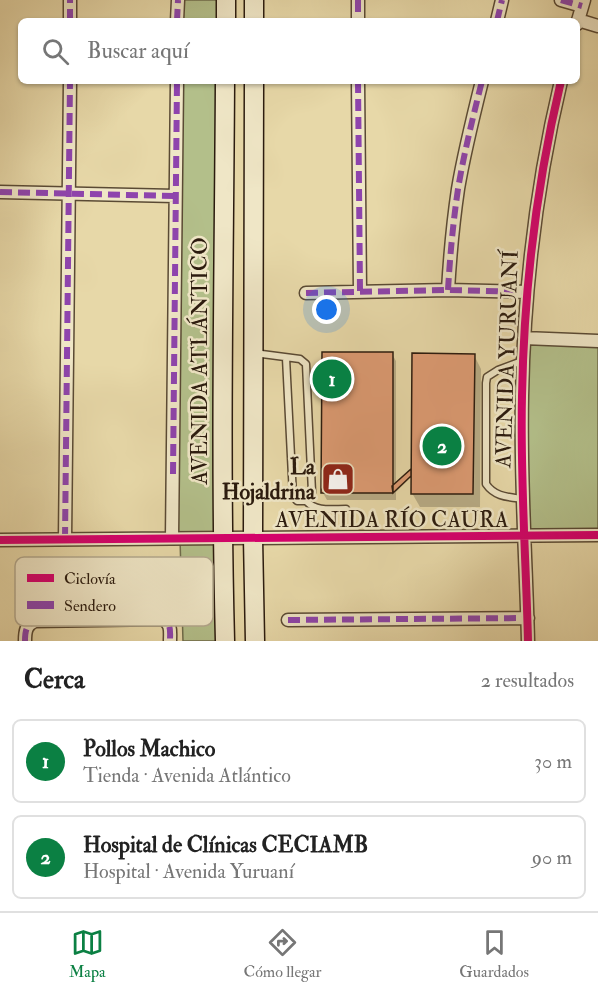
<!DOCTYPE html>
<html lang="es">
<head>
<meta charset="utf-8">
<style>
	:root { --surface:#fff; --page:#f2f2f2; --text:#222; --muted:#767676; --line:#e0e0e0; --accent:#0b8043 }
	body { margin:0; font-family:"IM FELL Double Pica",serif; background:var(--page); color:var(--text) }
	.you { position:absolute; left:327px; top:310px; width:21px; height:21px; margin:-15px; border:4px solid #fff; border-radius:50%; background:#1a73e8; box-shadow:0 0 0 9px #1a73e833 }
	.badge { display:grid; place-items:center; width:39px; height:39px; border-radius:50%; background:var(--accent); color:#fff; font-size:20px; font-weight:700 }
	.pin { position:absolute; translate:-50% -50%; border:3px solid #fff; box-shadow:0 2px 6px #0006 }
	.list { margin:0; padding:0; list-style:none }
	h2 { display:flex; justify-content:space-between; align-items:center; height:78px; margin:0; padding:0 24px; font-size:26px }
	h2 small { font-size:20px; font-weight:400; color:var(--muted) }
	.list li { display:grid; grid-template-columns:39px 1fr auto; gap:18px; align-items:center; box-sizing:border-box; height:84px; margin:0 12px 12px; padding:0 12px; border:2px solid var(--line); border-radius:9px }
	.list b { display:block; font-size:22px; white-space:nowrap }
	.list p { margin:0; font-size:20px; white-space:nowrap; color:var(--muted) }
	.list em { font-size:20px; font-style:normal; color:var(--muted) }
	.icon { flex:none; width:33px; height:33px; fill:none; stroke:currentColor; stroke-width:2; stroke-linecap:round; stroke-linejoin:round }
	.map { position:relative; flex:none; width:598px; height:641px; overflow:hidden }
	.search { position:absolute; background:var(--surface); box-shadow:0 2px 4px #0004; left:18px; right:18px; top:18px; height:66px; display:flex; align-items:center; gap:15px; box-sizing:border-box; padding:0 21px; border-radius:9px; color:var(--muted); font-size:22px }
	.sheet { height:270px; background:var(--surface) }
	nav { display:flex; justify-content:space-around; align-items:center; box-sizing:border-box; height:84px; border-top:2px solid var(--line); background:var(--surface); font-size:16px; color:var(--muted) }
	nav a { display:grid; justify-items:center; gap:3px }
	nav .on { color:var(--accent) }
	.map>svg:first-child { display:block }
	.green { fill:#b3bf8a; stroke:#6f6d4c; stroke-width:1.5 }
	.shadow { fill:#0003 }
	.building { fill:#dd9b73; stroke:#2b1b0e; stroke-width:1.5 }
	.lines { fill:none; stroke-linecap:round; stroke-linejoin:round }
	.service-casing { stroke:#5a4a34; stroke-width:9 }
	.minor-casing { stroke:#5a4a34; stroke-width:15 }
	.secondary-casing { stroke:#2b1b0e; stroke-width:21 }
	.service { stroke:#efe6c6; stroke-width:6 }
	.minor { stroke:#efe6c6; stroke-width:12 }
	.secondary { stroke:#efe6c6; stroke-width:18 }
	.quiet { stroke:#8e44ad; stroke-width:6; stroke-dasharray:12 6; stroke-linecap:butt }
	.cycleway-casing { stroke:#efe6c6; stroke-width:11 }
	.cycleway { stroke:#d6006c; stroke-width:8 }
	.labels { text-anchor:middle; stroke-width:5; stroke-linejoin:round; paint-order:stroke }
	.street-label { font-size:22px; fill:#2b1b0e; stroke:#efe6c6 }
	.poi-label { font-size:22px; font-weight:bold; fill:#2b1b0e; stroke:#efe6c6; text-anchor:end }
	.key { fill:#efe6c6; stroke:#b4a98f; stroke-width:1.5 }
	.key-label { font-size:16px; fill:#2b1b0e }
</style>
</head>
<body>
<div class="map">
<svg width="598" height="641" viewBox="0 0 598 641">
	<rect width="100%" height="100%" fill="#e7d8a8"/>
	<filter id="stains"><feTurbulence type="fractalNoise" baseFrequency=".00333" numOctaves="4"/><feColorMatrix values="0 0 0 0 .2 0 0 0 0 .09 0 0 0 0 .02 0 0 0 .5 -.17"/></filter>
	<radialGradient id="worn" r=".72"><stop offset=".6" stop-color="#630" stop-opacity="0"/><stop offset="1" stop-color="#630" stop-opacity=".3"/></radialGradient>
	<!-- green -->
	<path class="green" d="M178,0H226V21H178Z
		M177,81H225V641H183L180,539L172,538Z
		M524,338L598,341V535L525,536Z"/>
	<!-- shadow -->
	<path class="shadow" d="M392,354L396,361V485L410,471L412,475L474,355L481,369L480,507H420L412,493V476L396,492V500H327L323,493Z"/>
	<!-- building -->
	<path class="building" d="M322,352H393V493H321Z
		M412,353L475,354L473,494H411Z
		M411,469V476L393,493L392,486Z"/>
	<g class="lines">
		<!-- service casing -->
		<g class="service-casing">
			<path id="service" d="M254,353L300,359L306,364L312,492L310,497L306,501H297L293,496L286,358
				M522,361L498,370L487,377L486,383V484C495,497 508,497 523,499
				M306,501C316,512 332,509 346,509"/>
		</g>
		<!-- minor casing -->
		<g class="minor-casing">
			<path id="minor" d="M358,0V21
				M561,0L582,6
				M578,20L598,26
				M70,21V0
				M177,21L178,0
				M497,21L502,0
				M577,24L584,0
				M358,81L360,291
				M0,192L175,196
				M448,290C450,256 453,223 458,189C464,153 473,117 482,81
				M306,293L448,290L527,292
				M524,338L598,341
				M172,538L177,81
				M65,539L70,81
				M0,540L598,535
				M288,620L528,618
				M25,641C25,631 26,625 35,621L162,619C172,623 170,632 170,641
				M528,641C526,559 520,477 522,396C524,287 536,186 561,81"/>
		</g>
		<!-- secondary casing -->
		<g class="secondary-casing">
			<path id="secondary" d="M226,21V0
				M254,21V0
				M254,81L253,538L255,641
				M225,641C220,454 224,268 225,81"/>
		</g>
		<!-- service -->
		<use href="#service" class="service"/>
		<!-- minor -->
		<use href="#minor" class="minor"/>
		<!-- secondary -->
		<use href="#secondary" class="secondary"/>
		<!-- quiet -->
		<path class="quiet" d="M358,0V21
			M561,0L582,6
			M70,21V0
			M177,21L178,0
			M497,21L502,0
			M358,81L360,291
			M0,192L175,196
			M448,290C450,256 453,223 458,189C464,153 473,117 482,81
			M306,293L448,290L527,292
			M173,474L177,81
			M65,539L70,81
			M288,620L528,618
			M25,641C25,631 26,625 35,621L162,619C172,623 170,632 170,641"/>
		<!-- cycleway casing -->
		<g class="cycleway-casing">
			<path id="cycleway" d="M0,540L598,535
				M528,641C526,559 520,477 522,396C524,287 536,186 561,81"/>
		</g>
		<!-- cycleway -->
		<use href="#cycleway" class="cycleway"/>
	</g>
	<!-- icons -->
	<defs>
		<g id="shop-square" transform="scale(1.725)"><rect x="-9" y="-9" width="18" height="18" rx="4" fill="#8f2418" stroke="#efe6c6"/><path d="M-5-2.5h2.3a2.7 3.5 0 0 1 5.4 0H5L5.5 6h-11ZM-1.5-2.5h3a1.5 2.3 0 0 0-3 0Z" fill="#fff"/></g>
	</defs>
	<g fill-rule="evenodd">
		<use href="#shop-square" x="338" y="479"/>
	</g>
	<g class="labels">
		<!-- street labels -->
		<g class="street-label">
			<text transform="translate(506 359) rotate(-88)" y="8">AVENIDA YURUANÍ</text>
			<text transform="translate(199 361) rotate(-90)" y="8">AVENIDA ATLÁNTICO</text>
			<text x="392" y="527">AVENIDA RÍO CAURA</text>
		</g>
		<!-- poi labels -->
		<g class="poi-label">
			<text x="315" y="474">La<tspan x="315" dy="25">Hojaldrina</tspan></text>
		</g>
	</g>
	<!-- legend -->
	<rect x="15" y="557" width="198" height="69" rx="9" class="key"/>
	<rect x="27" y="574" width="27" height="8" fill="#d6006c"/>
	<rect x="27" y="601" width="27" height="8" fill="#8e44ad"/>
	<g class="key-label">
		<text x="64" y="584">Ciclovía</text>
		<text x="64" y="611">Sendero</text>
	</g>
	<rect width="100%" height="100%" filter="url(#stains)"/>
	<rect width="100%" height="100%" fill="url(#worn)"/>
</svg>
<div class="you"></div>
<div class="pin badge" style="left:332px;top:379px">1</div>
<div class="pin badge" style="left:442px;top:446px">2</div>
<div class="search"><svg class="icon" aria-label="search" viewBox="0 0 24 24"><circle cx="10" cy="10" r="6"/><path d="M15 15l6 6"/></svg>Buscar aquí</div>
</div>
<section class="sheet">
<h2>Cerca<small>2 resultados</small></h2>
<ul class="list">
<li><span class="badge">1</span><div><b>Pollos Machico</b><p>Tienda · Avenida Atlántico</p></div><em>30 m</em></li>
<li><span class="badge">2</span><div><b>Hospital de Clínicas CECIAMB</b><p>Hospital · Avenida Yuruaní</p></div><em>90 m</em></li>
</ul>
</section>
<nav>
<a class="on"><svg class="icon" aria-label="map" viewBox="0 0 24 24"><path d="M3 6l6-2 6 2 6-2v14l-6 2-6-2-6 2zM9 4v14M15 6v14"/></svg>Mapa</a>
<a><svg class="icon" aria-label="directions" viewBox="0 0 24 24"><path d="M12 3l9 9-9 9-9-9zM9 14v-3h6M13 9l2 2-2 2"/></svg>Cómo llegar</a>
<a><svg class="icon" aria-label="saved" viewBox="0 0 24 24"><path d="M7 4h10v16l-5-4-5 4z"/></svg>Guardados</a>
</nav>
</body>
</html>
